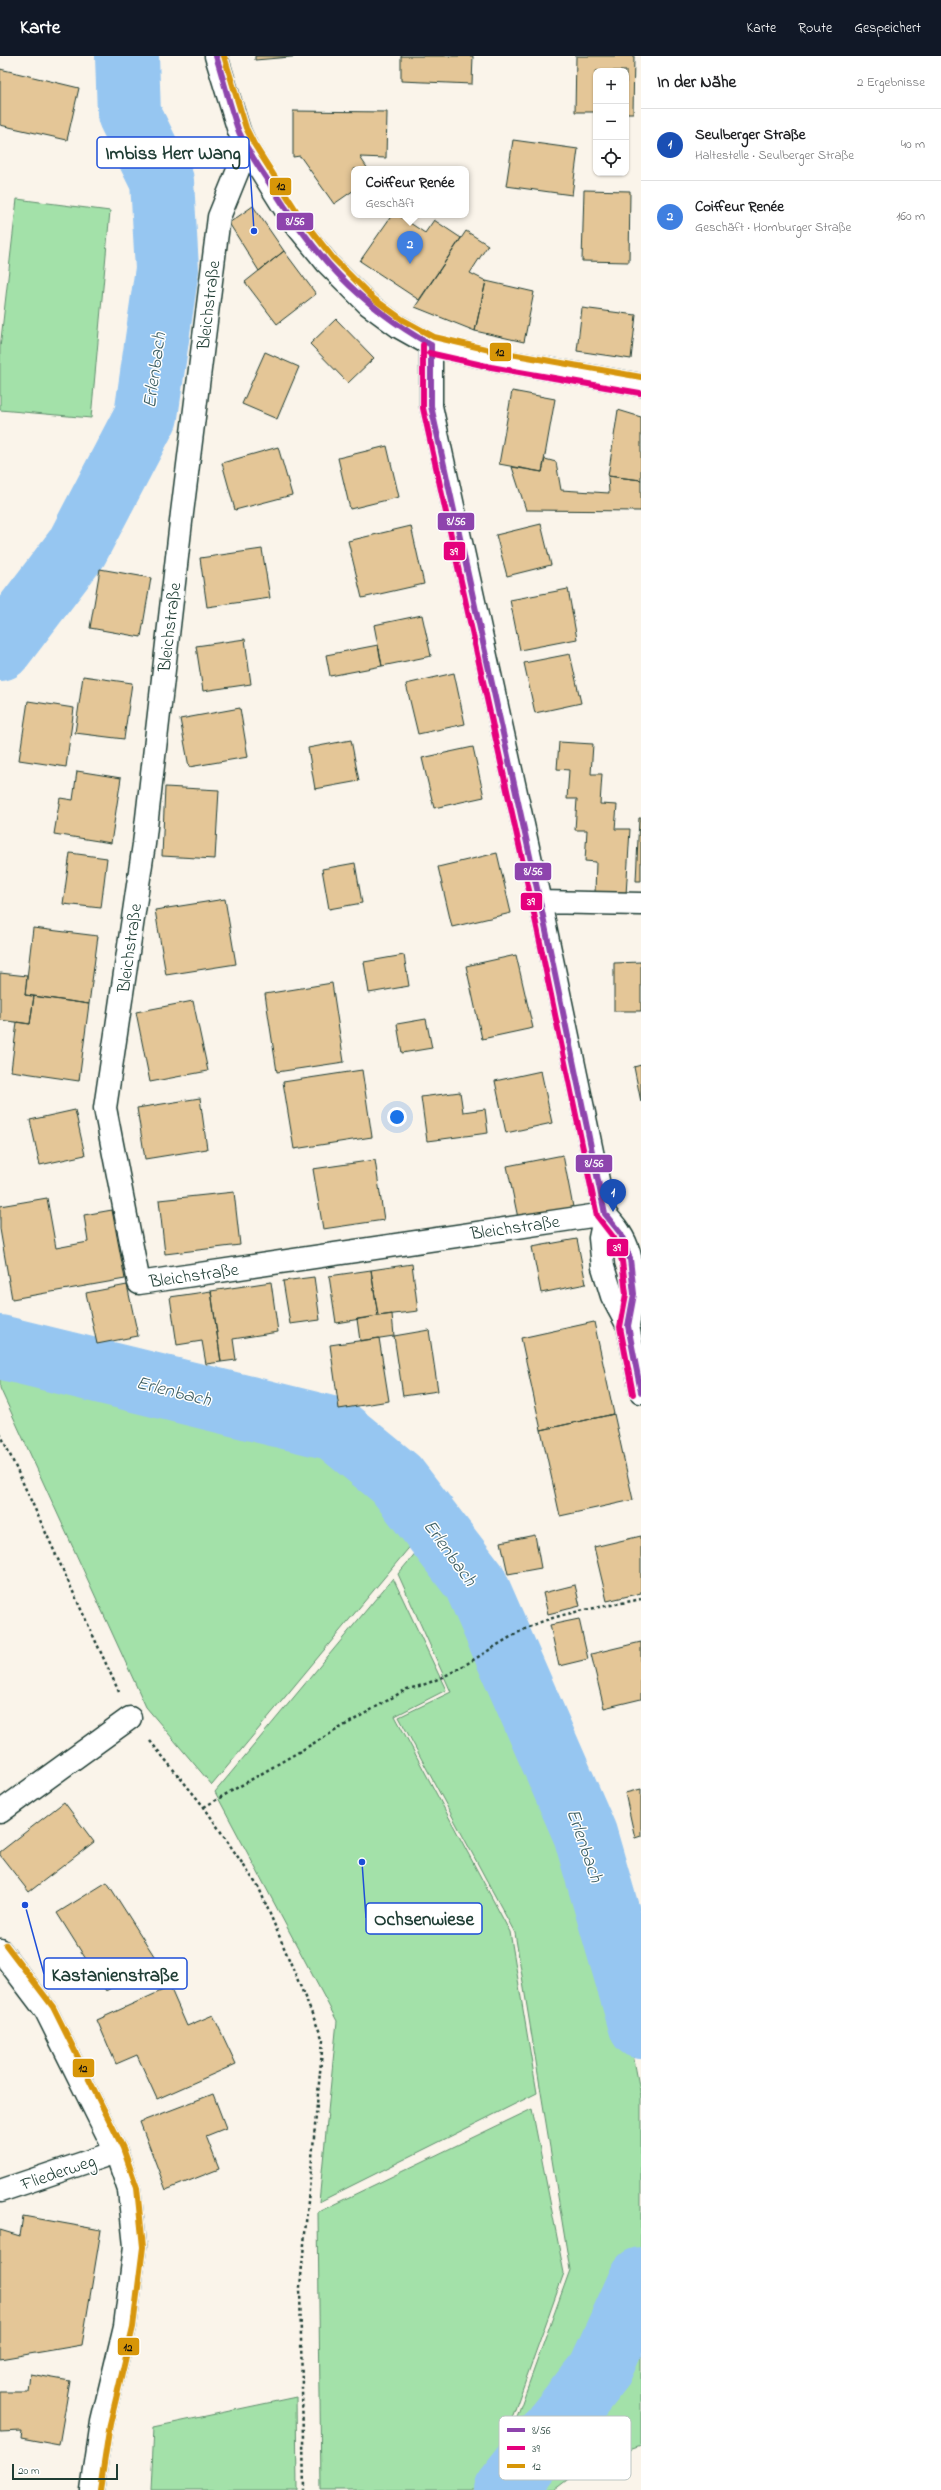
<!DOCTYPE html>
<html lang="de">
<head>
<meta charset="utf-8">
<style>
	:root { --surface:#fff; --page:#f2f2f2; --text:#202124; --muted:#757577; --line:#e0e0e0; --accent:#111827 }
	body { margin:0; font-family:"Indie Flower",sans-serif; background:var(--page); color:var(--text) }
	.controls { position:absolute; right:12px; top:12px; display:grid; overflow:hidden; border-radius:8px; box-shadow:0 1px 3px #0004 }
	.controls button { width:36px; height:36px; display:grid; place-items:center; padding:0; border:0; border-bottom:1px solid var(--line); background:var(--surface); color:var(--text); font:20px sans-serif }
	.scale { position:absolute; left:12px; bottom:10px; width:106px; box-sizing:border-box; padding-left:4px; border:2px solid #1f3d34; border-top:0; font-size:11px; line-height:14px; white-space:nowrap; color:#1f3d34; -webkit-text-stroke:3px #fff; paint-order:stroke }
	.you { position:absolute; left:397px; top:1061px; width:14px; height:14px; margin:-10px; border:3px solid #fff; border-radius:50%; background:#1a73e8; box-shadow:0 0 0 6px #1a73e833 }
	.badge { display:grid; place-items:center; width:26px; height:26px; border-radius:50%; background:var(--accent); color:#fff; font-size:13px; font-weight:700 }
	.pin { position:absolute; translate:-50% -33px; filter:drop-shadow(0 1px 2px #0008) }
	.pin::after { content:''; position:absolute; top:21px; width:14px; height:12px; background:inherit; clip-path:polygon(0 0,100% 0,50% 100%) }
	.popup { position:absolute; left:351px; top:110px; width:118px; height:52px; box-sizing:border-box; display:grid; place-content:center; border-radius:8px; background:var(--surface); filter:drop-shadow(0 1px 3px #0005); font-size:13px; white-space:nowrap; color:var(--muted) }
	.popup b { font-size:15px; color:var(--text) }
	.popup::after { content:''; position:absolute; left:50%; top:100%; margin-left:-8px; border:8px solid transparent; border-top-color:var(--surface) }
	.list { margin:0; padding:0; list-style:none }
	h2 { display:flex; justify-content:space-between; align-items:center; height:52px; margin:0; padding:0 16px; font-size:17px }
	h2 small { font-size:13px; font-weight:400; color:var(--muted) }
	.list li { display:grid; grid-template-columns:26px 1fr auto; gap:12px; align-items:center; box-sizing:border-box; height:72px; padding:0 16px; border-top:1px solid var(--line) }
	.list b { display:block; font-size:15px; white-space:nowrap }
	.list p { margin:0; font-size:13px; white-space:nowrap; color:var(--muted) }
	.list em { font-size:13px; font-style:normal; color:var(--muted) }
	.icon { flex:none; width:22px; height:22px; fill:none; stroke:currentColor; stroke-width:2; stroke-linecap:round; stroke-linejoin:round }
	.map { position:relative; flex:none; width:641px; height:2434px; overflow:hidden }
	header { display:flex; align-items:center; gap:24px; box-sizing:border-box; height:56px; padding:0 20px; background:var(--accent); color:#fff }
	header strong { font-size:19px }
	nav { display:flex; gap:22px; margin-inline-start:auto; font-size:14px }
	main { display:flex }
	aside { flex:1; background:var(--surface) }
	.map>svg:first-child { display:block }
	.green { fill:#a3e1a9; stroke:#618f6e }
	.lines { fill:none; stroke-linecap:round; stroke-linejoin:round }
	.river { stroke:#96c6f1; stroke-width:64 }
	.building { fill:#e4c697; stroke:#1f3d34 }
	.minor-casing { stroke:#1f3d34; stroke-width:25 }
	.path { stroke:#1f3d34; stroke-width:2.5; stroke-dasharray:3 3; stroke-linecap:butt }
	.minor { stroke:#fff; stroke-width:22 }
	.bus-1-casing { stroke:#fff; stroke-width:9 }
	.bus-2-casing { stroke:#fff; stroke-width:9 }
	.bus-3-casing { stroke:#fff; stroke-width:9 }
	.bus-1 { stroke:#8e44ad; stroke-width:6 }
	.bus-2 { stroke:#e5007d; stroke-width:6 }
	.bus-3 { stroke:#d79608; stroke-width:6 }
	.labels { text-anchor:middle; stroke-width:3; stroke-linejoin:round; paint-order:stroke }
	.street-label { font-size:18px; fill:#1f3d34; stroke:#fff }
	.water-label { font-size:19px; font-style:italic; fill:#3d5f63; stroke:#fff }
	.key { fill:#fff; stroke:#bcc5c2; stroke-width:1 }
	.key-label { font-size:11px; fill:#1f3d34 }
	.leader { fill:none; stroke:#1d4ed8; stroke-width:1.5 }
	.callout-dot { fill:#1d4ed8; stroke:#fff; stroke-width:1.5 }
	.callout { fill:#fff; stroke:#1d4ed8; stroke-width:1.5 }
	.callout-label { font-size:19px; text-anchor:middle; font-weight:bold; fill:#1f3d34 }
	.line-badge { stroke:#fff; stroke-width:1.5 }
	.badge-label { font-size:11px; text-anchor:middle; font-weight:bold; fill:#fff }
	.pale-badge-label { font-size:11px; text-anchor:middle; font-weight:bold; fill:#111 }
</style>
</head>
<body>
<header>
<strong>Karte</strong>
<nav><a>Karte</a><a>Route</a><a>Gespeichert</a></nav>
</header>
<main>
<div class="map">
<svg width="641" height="2434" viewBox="0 0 641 2434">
	<rect width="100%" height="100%" fill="#faf4ea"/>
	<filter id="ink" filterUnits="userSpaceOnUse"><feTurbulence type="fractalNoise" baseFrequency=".025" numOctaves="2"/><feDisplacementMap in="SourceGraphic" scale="8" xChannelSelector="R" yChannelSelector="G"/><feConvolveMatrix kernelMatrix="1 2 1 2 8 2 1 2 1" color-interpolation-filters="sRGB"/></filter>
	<g filter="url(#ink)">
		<!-- green -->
		<path class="green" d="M17,143L110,155L91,362L0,354V292Z
			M0,1304L330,1386L387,1420L427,1470L212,1729L146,1651L0,1332Z
			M432,1477L455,1506L485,1564L566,1760L621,1936L641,2040V2389L589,2407L554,2434H494L493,2427L570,2214L515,1877L399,1661L451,1636L398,1518Z
			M393,1522L446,1634L395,1660L510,1876L537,2037L319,2146L337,1965L215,1736Z
			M532,2053L564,2217L489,2426L490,2434H321L318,2156Z
			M296,2341L297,2434H151L154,2371Z"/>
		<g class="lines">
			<!-- river -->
			<path class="river" d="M0,593L77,492L146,360L167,213L162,125L129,58L127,0
				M0,1291L335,1373L396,1423L475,1526L585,1778L641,1971
				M505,2434L600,2314L641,2223"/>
		</g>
		<!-- building -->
		<path class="building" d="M255,0H302L255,4Z
			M401,0H473L472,28L401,25Z
			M576,0H634L633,57H626V15H596V56H575Z
			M0,13L79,32L67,84L0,69Z
			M293,55L387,56L386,102L360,101L368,113H354V134L334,148L300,100L293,101Z
			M513,84L578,93L572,139L506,130Z
			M584,134L630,135L629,206L582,205Z
			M253,150L284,195L259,215L229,167Z
			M392,159H398L425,177L434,164L461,182L419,244L360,205Z
			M466,175L488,189L470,217L486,225L475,275L415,251Z
			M284,195L316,238L277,268L245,226Z
			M486,225L534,236L524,286L475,275Z
			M582,252L636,259L631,303L577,295Z
			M336,263L374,302L348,327L310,288Z
			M265,296L299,311L277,363L242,348Z
			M512,335L555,343L542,416L499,408Z
			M618,354L641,361V424L608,420Z
			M387,390L399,441L350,453L338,402Z
			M278,391L292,439L235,454L222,407Z
			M545,403L556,406L561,434L609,437L608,420L641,424V455L526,454L512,411L542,416Z
			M541,468L551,509L507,520L496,479Z
			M411,470L424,528L362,542L348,485Z
			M262,493L270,542L207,551L200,502Z
			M100,513L151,522L141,581L90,572Z
			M568,533L577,583L520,594L510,544Z
			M422,559L431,600L382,610L374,569Z
			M245,583L251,628L203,635L196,590Z
			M378,589L382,610L330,620L326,599Z
			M570,598L581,647L535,657L524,607Z
			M454,617L465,668L418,678L406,628Z
			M83,620L132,627L124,683L75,677Z
			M28,645L74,652L66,711L19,704Z
			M240,652L248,701L189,711L180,663Z
			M351,684L359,725L315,733L308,692Z
			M559,686L593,688L591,718H602L600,748L617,749L615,773H630L626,839L595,837L596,806L585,805L587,774H575L577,743H567L569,714L557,713Z
			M473,691L484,741L434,752L422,702Z
			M77,715L121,722L111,787L54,778L60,742L73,744Z
			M165,731L219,734L215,803L162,800Z
			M639,762H641V825H636Z
			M70,797L107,802L101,852L63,848Z
			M497,797L511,857L452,871L438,811Z
			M355,807L362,847L329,853L322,813Z
			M225,843L236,908L166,919L155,854Z
			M33,872L98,880L89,948L25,939Z
			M404,899L409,930L369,937L364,906Z
			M516,899L533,972L482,983L466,910Z
			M641,906V955H614V907Z
			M0,917L27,920L25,939L34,940L30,968L0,964Z
			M332,927L344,1006L277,1016L265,938Z
			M34,940L89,948L79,1025L11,1015L17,966L30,968Z
			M193,945L208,1015L150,1026L136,956Z
			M426,963L432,992L402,997L397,968Z
			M641,1009V1046L634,1011Z
			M362,1014L372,1081L294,1093L283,1026Z
			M541,1015L552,1067L506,1077L495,1025Z
			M460,1036L463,1056L485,1053L488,1077L427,1085L421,1041Z
			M200,1042L207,1093L145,1103L137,1052Z
			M75,1054L85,1099L40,1109L30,1064Z
			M563,1099L573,1151L518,1162L507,1110Z
			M375,1104L384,1164L323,1173L313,1113Z
			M234,1136L240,1189L165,1198L159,1144Z
			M47,1142L56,1192L88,1186L84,1159L112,1154L125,1223L12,1243L0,1173V1150Z
			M577,1183L586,1228L541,1237L532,1191Z
			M412,1208L418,1255L378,1260L371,1214Z
			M371,1214L378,1260L336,1267L329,1220Z
			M314,1221L320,1264L290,1268L283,1225Z
			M271,1226L278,1276L233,1283L236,1304L221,1306L211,1235Z
			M127,1229L138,1280L97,1288L86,1237Z
			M211,1235L221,1306L206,1308L202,1285L177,1289L170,1241Z
			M392,1258L394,1280L360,1285L357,1263Z
			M594,1266L614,1358L541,1374L521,1282Z
			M429,1274L438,1335L403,1340L394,1280Z
			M379,1282L389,1345L339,1353L330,1289Z
			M614,1358L633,1444L560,1460L541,1374Z
			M535,1479L541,1512L508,1518L501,1486Z
			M641,1480V1537L607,1545L594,1491Z
			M575,1529L580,1550L548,1558L543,1537Z
			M579,1563L588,1603L559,1610L550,1569Z
			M641,1586V1643L604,1652L591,1598Z
			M641,1733V1780L635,1782L625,1737Z
			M64,1746L94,1786L29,1836L0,1799V1796Z
			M107,1826L156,1903L106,1935L57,1857Z
			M170,1931L187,1970L213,1959L236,2008L157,2043L137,1999L116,2008L97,1964Z
			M213,2038L226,2072L206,2080L219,2113L166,2134L140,2066Z
			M23,2160L101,2174L82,2289L0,2303V2174L20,2180Z
			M30,2318L70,2325L59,2389L21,2382L22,2375L0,2376V2336H28Z"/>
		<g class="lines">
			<!-- minor casing -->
			<g class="minor-casing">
				<path id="minor" d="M216,0L239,75L247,92L292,164L327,207L369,249L399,271L431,289L492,303L641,329
					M247,92L219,161L182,457L144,788L105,1052L139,1227L605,1158
					M431,289V350L540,846L605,1158L600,1182L603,1211L612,1240L628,1270L641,1336
					M540,846L641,848
					M605,1158C610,1164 616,1170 620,1177C638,1204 633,1241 628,1270
					M0,1756L130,1662
					M0,1894L46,1955L116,2096L129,2134L135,2190L125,2270L102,2366L92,2434
					M0,2135L116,2096"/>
			</g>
			<!-- path -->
			<path class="path" d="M0,1377L119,1636
				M150,1685L204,1751L259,1832L323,1984L300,2231L304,2434
				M204,1751L407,1633C453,1624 489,1590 531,1570C565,1555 605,1551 641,1543"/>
			<!-- minor -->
			<use href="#minor" class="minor"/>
			<!-- bus-1 casing -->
			<g class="bus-1-casing">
				<path id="bus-1" d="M216,0C224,25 230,51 239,76C247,94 259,111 270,128C314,199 358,248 431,289
					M431,289V350L540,846L605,1158L621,1178L630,1203L634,1238L628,1270L641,1336"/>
			</g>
			<!-- bus-2 casing -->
			<g class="bus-2-casing">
				<path id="bus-2" d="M423,289V352L532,848L597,1160L614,1182L622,1205L626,1238L620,1271L633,1338
					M429,297L491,311L640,337"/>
			</g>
			<!-- bus-3 casing -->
			<g class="bus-3-casing">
				<path id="bus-3" d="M224,0L246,72L254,88L299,159L333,202L374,243L403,264L434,281L494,295L641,321
					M6,1889L53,1951L123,2092L137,2132L143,2191L133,2271L110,2368L100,2434"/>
			</g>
			<!-- bus-1 -->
			<use href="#bus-1" class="bus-1"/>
			<!-- bus-2 -->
			<use href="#bus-2" class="bus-2"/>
			<!-- bus-3 -->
			<use href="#bus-3" class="bus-3"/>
		</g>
	</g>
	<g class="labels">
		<!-- street labels -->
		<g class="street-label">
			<text transform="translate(208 249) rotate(-83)" y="6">Bleichstraße</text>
			<text transform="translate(169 571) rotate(-83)" y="6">Bleichstraße</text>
			<text transform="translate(129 892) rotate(-82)" y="6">Bleichstraße</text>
			<text transform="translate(515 1171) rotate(-8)" y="6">Bleichstraße</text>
			<text transform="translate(194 1219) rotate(-8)" y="6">Bleichstraße</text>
			<text transform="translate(58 2116) rotate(-19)" y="6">Fliederweg</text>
		</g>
		<!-- water labels -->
		<g class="water-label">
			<text transform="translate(153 314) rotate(-82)" y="7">Erlenbach</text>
			<text transform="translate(174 1334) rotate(14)" y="7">Erlenbach</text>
			<text transform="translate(451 1496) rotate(54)" y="7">Erlenbach</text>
			<text transform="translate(586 1789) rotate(71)" y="7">Erlenbach</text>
		</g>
	</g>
	<!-- legend -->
	<rect x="499" y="2360" width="132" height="64" rx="6" class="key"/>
	<rect x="507" y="2372" width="18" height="4" fill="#8e44ad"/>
	<rect x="507" y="2390" width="18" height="4" fill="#e5007d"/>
	<rect x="507" y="2408" width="18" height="4" fill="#d79608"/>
	<g class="key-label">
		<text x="532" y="2378">8/56</text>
		<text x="532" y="2396">39</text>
		<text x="532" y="2414">12</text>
	</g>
	<!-- callouts -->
	<path class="leader" d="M254 175L249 96M362 1806L366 1862M25 1849L44 1918"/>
	<g class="callout-dot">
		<circle cx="254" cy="175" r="4"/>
		<circle cx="362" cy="1806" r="4"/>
		<circle cx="25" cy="1849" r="4"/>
	</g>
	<g class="callout">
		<rect x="97" y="81" width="152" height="31" rx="4"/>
		<rect x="366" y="1847" width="116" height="31" rx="4"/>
		<rect x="44" y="1902" width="143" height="31" rx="4"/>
	</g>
	<g class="callout-label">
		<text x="173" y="103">Imbiss Herr Wang</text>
		<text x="424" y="1869">Ochsenwiese</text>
		<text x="115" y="1925">Kastanienstraße</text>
	</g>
	<g class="line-badge">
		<rect x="269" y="121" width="23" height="19" rx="4" fill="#d79608"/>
		<rect x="276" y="156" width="38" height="19" rx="4" fill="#8e44ad"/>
		<rect x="489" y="286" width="23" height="20" rx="4" fill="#d79608"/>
		<rect x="437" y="456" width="38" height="19" rx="4" fill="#8e44ad"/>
		<rect x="443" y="485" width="23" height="20" rx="4" fill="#e5007d"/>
		<rect x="514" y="806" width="38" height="19" rx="4" fill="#8e44ad"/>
		<rect x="520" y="836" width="23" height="19" rx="4" fill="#e5007d"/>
		<rect x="575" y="1098" width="38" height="19" rx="4" fill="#8e44ad"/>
		<rect x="606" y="1182" width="23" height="19" rx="4" fill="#e5007d"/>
		<rect x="72" y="2002" width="23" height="20" rx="4" fill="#d79608"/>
		<rect x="117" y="2281" width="23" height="19" rx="4" fill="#d79608"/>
	</g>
	<g class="badge-label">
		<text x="295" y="169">8/56</text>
		<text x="456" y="469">8/56</text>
		<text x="454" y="499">39</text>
		<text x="533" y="819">8/56</text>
		<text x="531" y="849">39</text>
		<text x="594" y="1111">8/56</text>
		<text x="617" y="1195">39</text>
	</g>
	<g class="pale-badge-label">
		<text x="281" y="134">12</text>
		<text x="500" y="300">12</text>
		<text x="83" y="2016">12</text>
		<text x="128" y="2295">12</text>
	</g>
</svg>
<div class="controls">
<button>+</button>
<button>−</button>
<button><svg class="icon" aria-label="locate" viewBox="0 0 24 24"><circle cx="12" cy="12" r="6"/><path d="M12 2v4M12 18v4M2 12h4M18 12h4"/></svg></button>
</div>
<div class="scale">20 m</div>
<div class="you"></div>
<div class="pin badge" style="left:613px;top:1156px;background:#1a4fb4">1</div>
<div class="pin badge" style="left:410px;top:208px;background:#3f7fe0">2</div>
<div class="popup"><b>Coiffeur Renée</b>Geschäft</div>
</div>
<aside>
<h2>In der Nähe<small>2 Ergebnisse</small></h2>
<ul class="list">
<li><span class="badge" style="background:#1a4fb4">1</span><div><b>Seulberger Straße</b><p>Haltestelle · Seulberger Straße</p></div><em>40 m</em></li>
<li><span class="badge" style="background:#3f7fe0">2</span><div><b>Coiffeur Renée</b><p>Geschäft · Homburger Straße</p></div><em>160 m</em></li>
</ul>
</aside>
</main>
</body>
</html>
